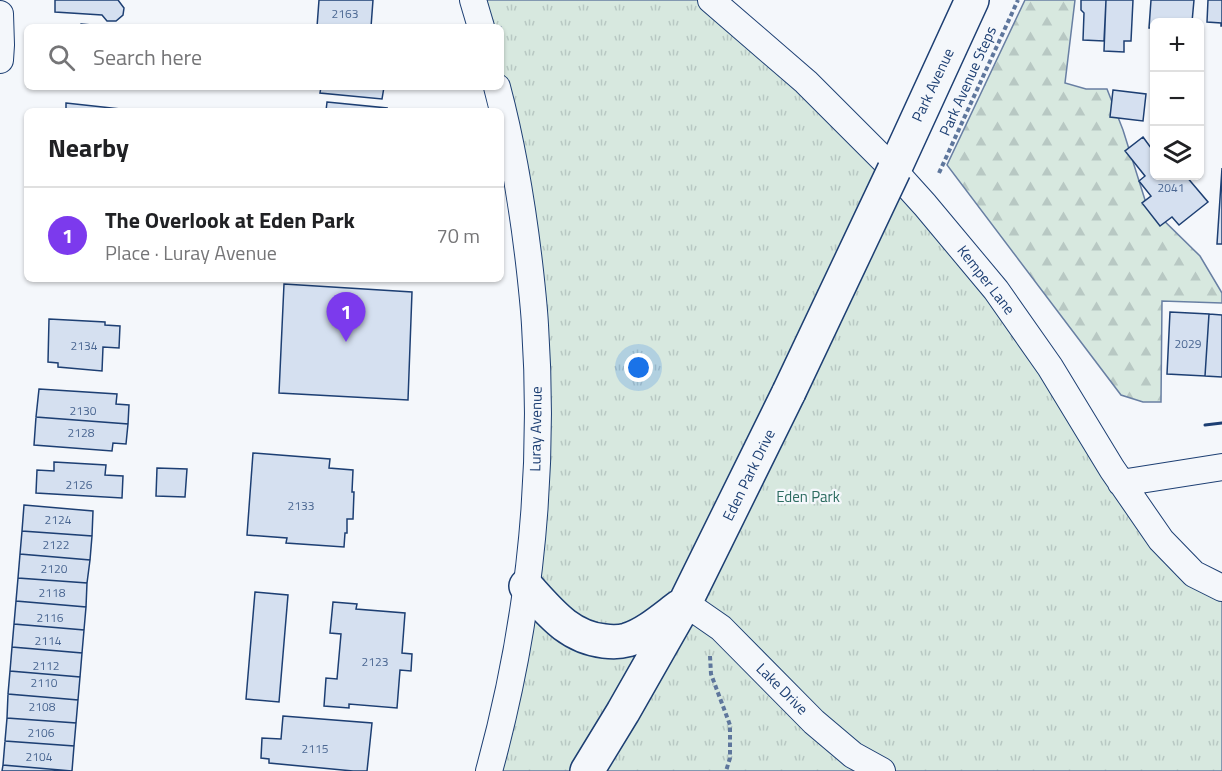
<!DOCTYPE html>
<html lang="en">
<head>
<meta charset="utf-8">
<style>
	:root { --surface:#fff; --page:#f6f6f6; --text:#202124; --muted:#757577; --line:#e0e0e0; --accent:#7c3aed }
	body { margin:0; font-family:"Titillium Web",sans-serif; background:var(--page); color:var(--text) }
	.controls { position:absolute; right:18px; top:18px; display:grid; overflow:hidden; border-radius:9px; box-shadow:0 2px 4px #0004 }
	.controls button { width:54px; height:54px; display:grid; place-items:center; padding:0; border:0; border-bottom:2px solid var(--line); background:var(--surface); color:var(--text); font:30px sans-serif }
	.you { position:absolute; left:639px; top:368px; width:21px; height:21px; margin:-15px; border:4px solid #fff; border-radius:50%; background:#1a73e8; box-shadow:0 0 0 9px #1a73e833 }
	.badge { display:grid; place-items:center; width:39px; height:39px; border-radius:50%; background:var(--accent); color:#fff; font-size:20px; font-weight:700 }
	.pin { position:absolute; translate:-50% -50px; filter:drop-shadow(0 2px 3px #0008) }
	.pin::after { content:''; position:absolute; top:32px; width:21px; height:18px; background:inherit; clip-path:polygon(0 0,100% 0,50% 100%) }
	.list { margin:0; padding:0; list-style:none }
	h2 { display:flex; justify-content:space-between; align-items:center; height:78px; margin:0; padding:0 24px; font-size:26px }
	h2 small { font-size:20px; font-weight:400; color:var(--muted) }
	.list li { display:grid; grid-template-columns:39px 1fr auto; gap:18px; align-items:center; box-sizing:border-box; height:96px; padding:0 24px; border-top:2px solid var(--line) }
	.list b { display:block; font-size:22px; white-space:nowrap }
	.list p { margin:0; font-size:20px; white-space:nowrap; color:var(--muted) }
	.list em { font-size:20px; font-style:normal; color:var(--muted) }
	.icon { flex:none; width:33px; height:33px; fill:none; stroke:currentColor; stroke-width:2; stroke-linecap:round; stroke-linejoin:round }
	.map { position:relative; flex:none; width:1222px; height:771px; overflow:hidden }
	.search { position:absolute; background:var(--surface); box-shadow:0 2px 4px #0004; left:24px; top:24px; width:480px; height:66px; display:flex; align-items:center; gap:15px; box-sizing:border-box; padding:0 21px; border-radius:9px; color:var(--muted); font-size:22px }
	.panel { position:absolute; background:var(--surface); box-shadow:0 2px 4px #0004; left:24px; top:108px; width:480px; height:174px; border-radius:9px }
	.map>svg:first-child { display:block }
	.forest { fill:url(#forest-firs); stroke:#687fa3; stroke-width:1.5 }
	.park { fill:url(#park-tufts); stroke:#687fa3; stroke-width:1.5 }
	.building { fill:#d5e0f0; stroke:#1d3f73; stroke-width:1.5 }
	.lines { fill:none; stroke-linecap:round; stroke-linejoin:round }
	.street-casing { stroke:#1d3f73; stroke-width:28 }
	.secondary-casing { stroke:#1d3f73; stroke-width:36 }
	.path { stroke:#5e769c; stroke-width:4; stroke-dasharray:4.5 3; stroke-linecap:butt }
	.street { stroke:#f4f7fb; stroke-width:26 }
	.secondary { stroke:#f4f7fb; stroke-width:33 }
	.secondary-bridge-casing { stroke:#1d3f73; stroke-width:36; stroke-linecap:butt }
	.secondary-bridge { stroke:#f4f7fb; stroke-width:33 }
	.wall { stroke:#1d3f73; stroke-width:3 }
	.labels { text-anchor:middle; stroke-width:4.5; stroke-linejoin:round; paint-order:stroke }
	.number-label { font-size:12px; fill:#4b6792 }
	.street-label { font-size:15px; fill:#1d3f73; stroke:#f4f7fb }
	.park-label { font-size:15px; fill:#2c6c60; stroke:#f4f7fb }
</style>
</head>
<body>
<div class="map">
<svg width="1222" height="771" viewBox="0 0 1222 771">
	<defs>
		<pattern id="forest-firs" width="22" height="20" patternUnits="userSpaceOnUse" patternTransform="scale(1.5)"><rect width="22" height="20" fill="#d7e8df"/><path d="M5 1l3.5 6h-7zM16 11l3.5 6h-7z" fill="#b8c8c3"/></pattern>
		<pattern id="park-tufts" width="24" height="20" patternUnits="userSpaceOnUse" patternTransform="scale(1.5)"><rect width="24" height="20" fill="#d7e8df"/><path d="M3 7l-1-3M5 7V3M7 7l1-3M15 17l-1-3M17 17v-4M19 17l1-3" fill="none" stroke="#b8c8c3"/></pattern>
	</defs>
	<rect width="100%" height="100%" fill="#f4f7fb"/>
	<!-- forest -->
	<path class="forest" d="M1025,0H1075L1065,83L1086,89H1107L1123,130L1146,203L1200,256L1222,293V303L1162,301L1161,402H1143L1121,395L947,165Z"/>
	<!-- park -->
	<path class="park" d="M473,0H711L888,164L1112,469L1222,588V771H489L538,430L501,87V27H481Z"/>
	<!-- building -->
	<path class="building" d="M55,0H118L124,8L123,15L116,21H107L102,15L55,12Z
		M319,0H373L371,27H317Z
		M1081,0H1106L1104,41L1083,40L1084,13L1081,10Z
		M1106,0H1133L1131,41H1124V52L1104,51Z
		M1151,0H1194L1192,22H1154V28H1149Z
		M1208,0H1222V26H1221V23L1207,22Z
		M81,24L114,27H80Z
		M321,87H384L382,99L320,93Z
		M1113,90L1146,94L1143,121L1110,117Z
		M327,102L387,108L386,111H326Z
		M66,103L139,111H66Z
		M1143,137L1154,152V176H1186L1208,202L1179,225L1172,217L1160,226L1142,203L1151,196L1139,181L1145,176L1125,151Z
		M1222,168V244H1217Z
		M284,284L412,292L408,400L279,393Z
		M1170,312L1209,314L1205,376L1167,374Z
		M1209,314L1222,315V377L1205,376Z
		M49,319L105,322V325L120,326L119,348L103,347L102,371L58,367V363L48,362Z
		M39,389L117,394L116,404L129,405L128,424L36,417Z
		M36,417L128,424L126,444L113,443L112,451L34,445Z
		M253,453L330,459L329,468L353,470L352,492H354L353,519H347V533H345L344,547L286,543L287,538L247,535Z
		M54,462L106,465L105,475L123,476L122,498L36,493L37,470L54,471Z
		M157,468L187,469L185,497L156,496Z
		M24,505L93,511L92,536L22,531Z
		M22,531L92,536L90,560L20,554Z
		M20,554L90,560L87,583L18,578Z
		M18,578L87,583L86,607L16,601Z
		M255,592L288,595L279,702L246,699Z
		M16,601L86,607L84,630L14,624Z
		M333,602L357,604L356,609L405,613L402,653L412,654L411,671L400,670L397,708L349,704V708L324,706L326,678L337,679L341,634L330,633Z
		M14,624L84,630L82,653L12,647Z
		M12,647L82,653L80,677L10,671Z
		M10,671L80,677L78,700L8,694Z
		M8,694L78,700L76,723L7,718Z
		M283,716L372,723L367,771H353L269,763V759L261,758L262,738L281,739Z
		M7,718L76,723L74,746L5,741Z
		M5,741L74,746L72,771L3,765Z
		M3,765L72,771H2Z"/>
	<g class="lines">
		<!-- street casing -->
		<g class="street-casing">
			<path id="street" d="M473,0L481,27
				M711,0L806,82L888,164L925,205L996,290L1050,367L1112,469L1161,540L1194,574L1222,588
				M0,14L1,45L0,60
				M1121,483L1222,467
				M685,603L721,628L814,722L853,755L882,771
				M489,771C529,626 545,475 535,325C534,307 532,289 530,271C523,209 513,147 497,87"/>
		</g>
		<!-- secondary casing -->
		<g class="secondary-casing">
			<path id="secondary" d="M894,170L972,0
				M526,586C549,611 568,637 604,641C612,642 620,642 627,640C646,634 663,619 679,607
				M587,771L623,712L685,603L789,392"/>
		</g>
		<!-- path -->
		<path class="path" d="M939,173L1018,0
			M710,656L711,674L730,725V758L726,771"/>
		<!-- street -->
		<use href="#street" class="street"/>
		<!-- secondary -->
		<use href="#secondary" class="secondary"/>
		<!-- secondary-bridge casing -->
		<g class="secondary-bridge-casing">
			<path id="secondary-bridge" d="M789,392L894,170"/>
		</g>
		<!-- secondary-bridge -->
		<use href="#secondary-bridge" class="secondary-bridge"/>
		<!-- wall -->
		<path class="wall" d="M1205,425L1222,423"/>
	</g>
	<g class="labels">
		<!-- number labels -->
		<g class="number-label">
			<text x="345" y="18">2163</text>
			<text x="1171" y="192">2041</text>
			<text x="1188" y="348">2029</text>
			<text x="84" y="350">2134</text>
			<text x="83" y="415">2130</text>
			<text x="81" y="437">2128</text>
			<text x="79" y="489">2126</text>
			<text x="301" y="510">2133</text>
			<text x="58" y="524">2124</text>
			<text x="56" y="549">2122</text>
			<text x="54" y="573">2120</text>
			<text x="52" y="597">2118</text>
			<text x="50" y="622">2116</text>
			<text x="48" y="645">2114</text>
			<text x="375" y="666">2123</text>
			<text x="46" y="670">2112</text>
			<text x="44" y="687">2110</text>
			<text x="42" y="711">2108</text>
			<text x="41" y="737">2106</text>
			<text x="315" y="753">2115</text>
			<text x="39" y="761">2104</text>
		</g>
		<!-- street labels -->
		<g class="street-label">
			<text transform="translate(968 81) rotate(-66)" y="5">Park Avenue Steps</text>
			<text transform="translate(933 85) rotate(-65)" y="5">Park Avenue</text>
			<text transform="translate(986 280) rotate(52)" y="5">Kemper Lane</text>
			<text transform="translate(536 429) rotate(-89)" y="5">Luray Avenue</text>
			<text transform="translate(749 475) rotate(-64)" y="5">Eden Park Drive</text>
			<text transform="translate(782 689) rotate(45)" y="5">Lake Drive</text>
		</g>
		<!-- park labels -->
		<g class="park-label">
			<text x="808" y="502">Eden Park</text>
		</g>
	</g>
</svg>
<div class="controls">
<button>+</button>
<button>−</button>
<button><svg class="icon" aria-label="layers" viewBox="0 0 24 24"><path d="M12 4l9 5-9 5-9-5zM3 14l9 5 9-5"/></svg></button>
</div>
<div class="you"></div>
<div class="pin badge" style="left:346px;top:342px">1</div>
<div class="search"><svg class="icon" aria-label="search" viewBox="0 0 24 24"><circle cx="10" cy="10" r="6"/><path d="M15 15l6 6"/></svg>Search here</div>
<section class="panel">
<h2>Nearby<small></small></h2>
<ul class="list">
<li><span class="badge">1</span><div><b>The Overlook at Eden Park</b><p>Place · Luray Avenue</p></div><em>70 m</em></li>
</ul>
</section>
</div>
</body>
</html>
